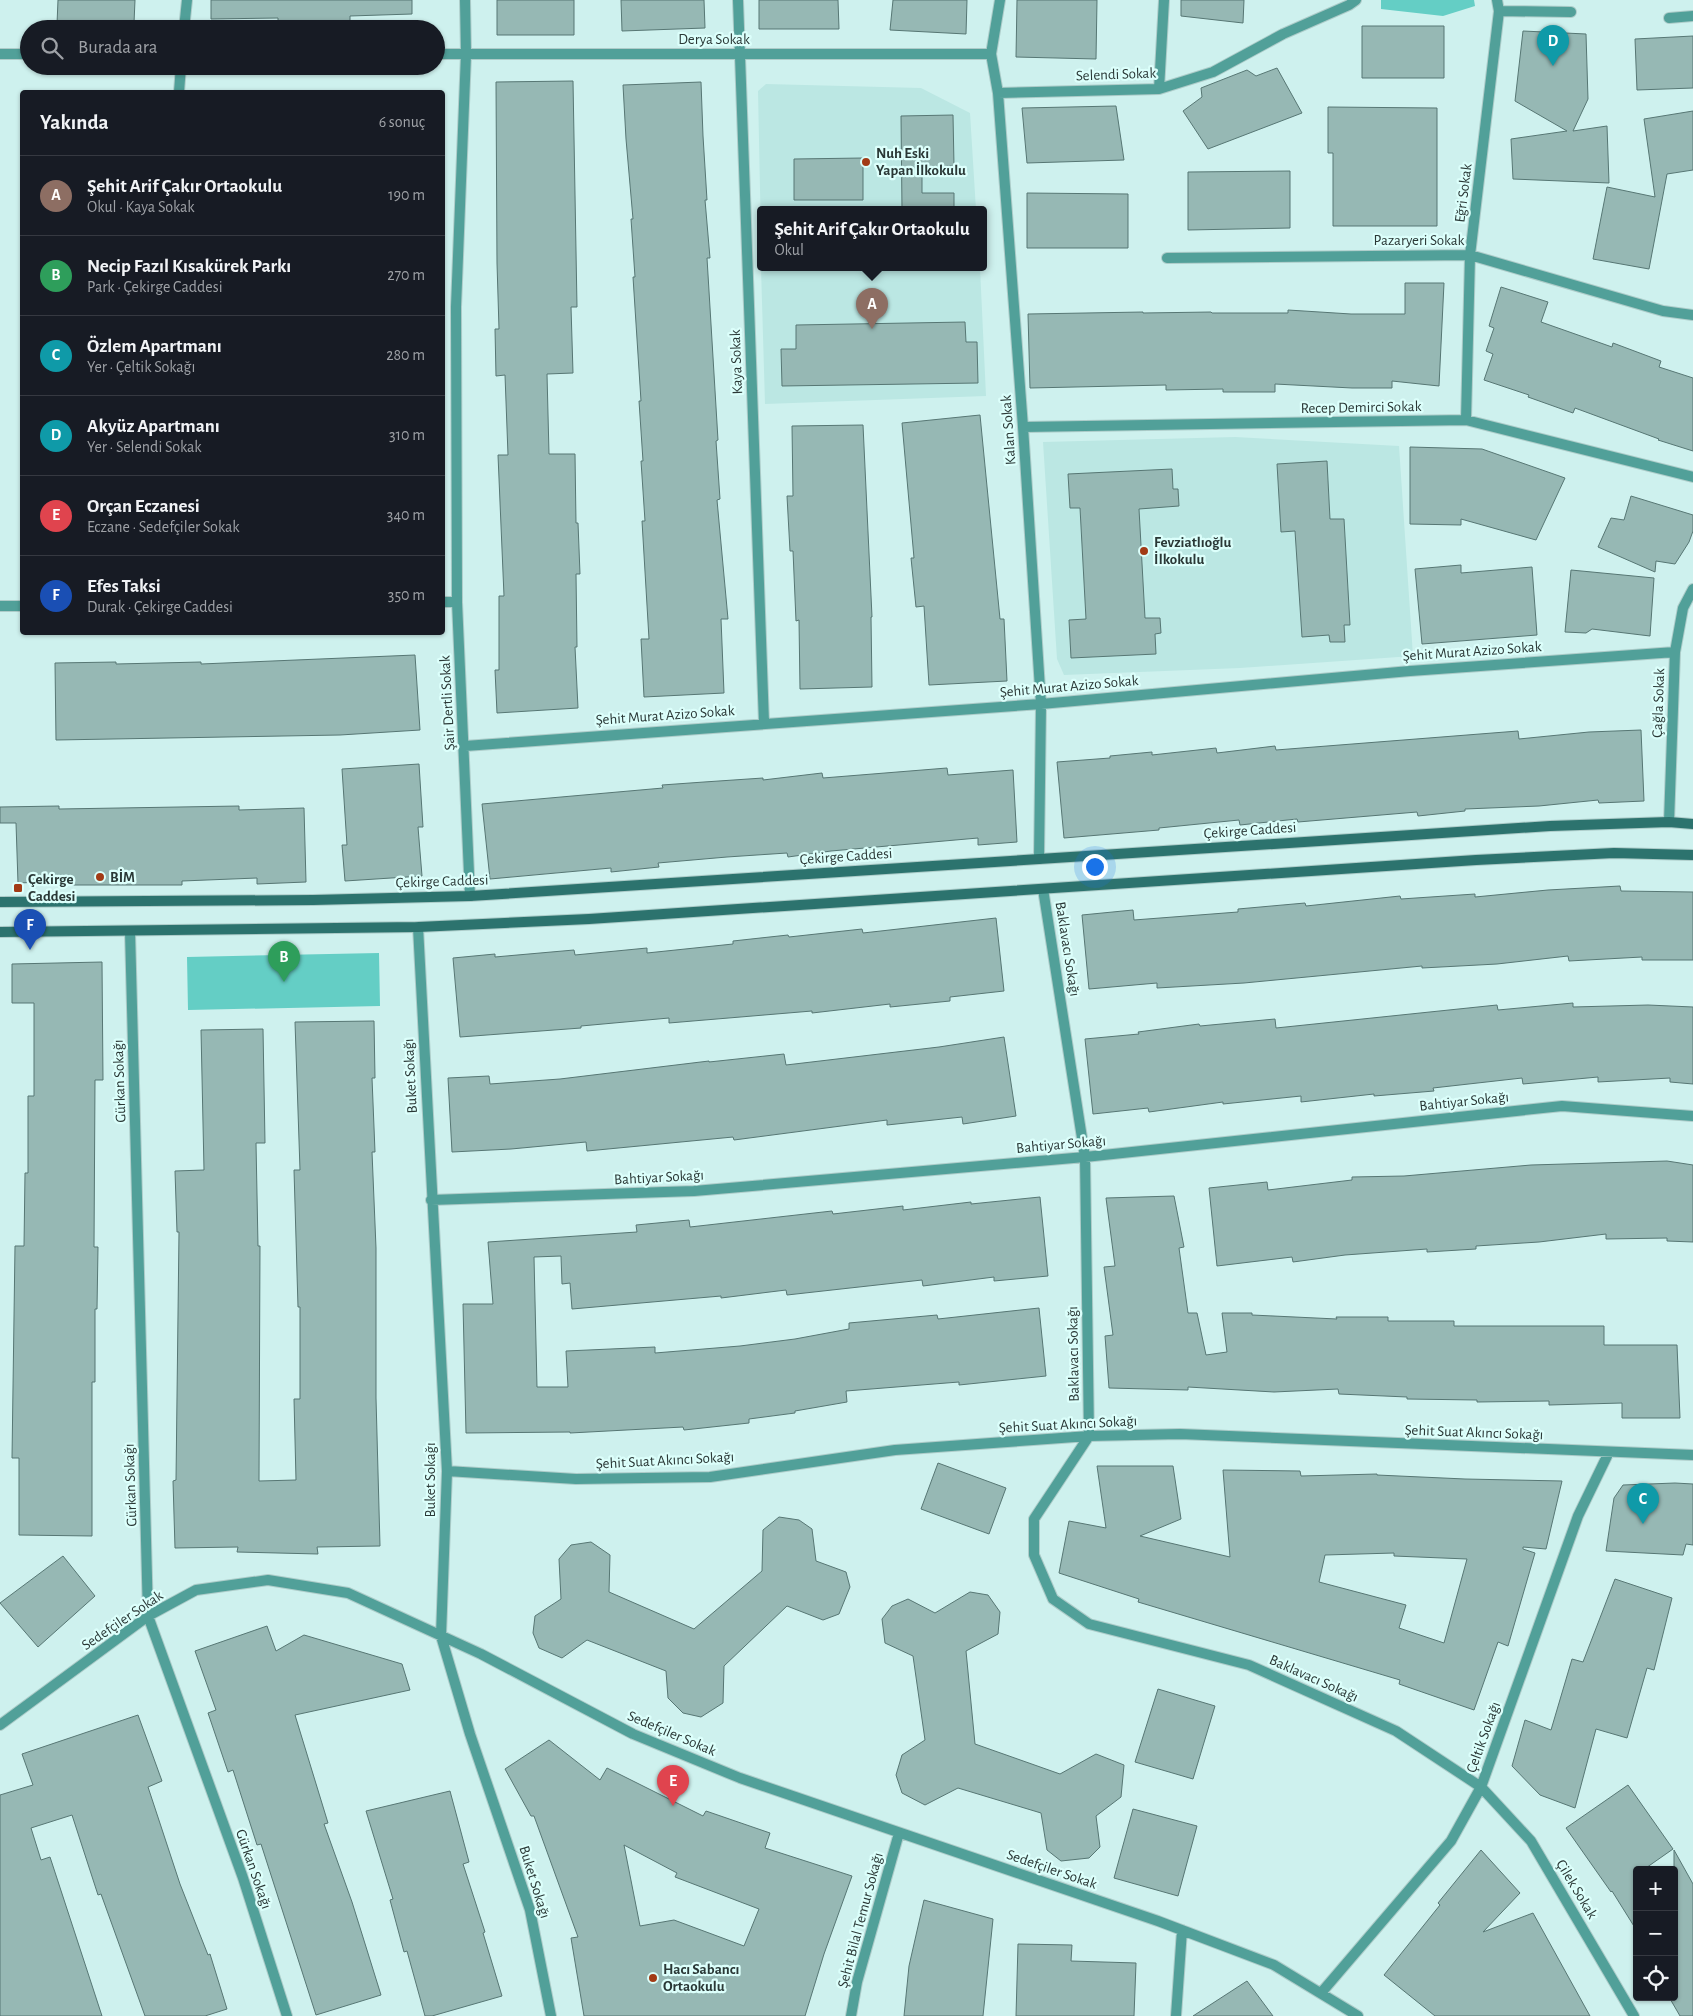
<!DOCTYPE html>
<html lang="tr">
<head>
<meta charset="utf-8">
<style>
	:root { --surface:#171b24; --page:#242831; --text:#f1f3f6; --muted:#9ea1a6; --line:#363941; --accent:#cda091 }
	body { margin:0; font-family:"Alegreya Sans",sans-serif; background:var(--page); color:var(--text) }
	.controls { position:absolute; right:15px; bottom:15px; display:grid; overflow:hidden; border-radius:5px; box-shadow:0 1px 4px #0004 }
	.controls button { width:45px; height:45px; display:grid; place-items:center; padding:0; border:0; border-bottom:1px solid var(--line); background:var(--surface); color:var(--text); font:25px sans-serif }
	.you { position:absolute; left:1094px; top:866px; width:18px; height:18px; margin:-12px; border:4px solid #fff; border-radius:50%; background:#1a73e8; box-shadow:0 0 0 8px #1a73e833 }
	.badge { display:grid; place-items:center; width:32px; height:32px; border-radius:50%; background:var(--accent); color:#fff; font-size:16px; font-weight:700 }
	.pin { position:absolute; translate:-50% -41px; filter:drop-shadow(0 1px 2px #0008) }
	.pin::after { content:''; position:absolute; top:26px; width:18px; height:15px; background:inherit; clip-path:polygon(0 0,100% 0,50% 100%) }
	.popup { position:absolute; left:757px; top:206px; width:230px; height:65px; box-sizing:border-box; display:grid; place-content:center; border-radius:5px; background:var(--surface); filter:drop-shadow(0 1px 4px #0005); font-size:16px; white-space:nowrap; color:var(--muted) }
	.popup b { font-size:19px; color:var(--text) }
	.popup::after { content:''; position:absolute; left:50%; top:100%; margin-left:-10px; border:10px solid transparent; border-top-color:var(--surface) }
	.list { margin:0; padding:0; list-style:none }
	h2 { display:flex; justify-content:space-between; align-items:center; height:65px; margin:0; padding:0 20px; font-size:21px }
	h2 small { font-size:16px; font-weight:400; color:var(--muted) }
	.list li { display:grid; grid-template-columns:32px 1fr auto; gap:15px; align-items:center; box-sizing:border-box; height:80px; padding:0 20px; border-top:1px solid var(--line) }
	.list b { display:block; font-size:19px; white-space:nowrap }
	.list p { margin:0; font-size:16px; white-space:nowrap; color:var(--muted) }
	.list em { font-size:16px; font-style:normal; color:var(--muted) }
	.icon { flex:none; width:28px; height:28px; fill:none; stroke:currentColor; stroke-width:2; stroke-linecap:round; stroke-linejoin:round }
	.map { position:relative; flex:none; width:1693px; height:2016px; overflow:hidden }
	.search { position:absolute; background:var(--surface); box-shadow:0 1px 4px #0004; left:20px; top:20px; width:425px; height:55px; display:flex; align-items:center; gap:12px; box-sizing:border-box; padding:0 18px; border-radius:28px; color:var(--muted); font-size:19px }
	.panel { position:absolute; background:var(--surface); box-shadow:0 1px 4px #0004; left:20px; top:90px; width:425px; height:545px; border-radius:5px }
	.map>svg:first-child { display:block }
	.built { fill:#bbe7e3 }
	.green { fill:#64cec5 }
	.building { fill:#96b8b4; stroke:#577774; fill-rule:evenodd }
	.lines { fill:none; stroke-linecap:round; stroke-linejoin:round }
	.minor-casing { stroke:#adccc9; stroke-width:12 }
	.secondary-casing { stroke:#adccc9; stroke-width:12 }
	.minor { stroke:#51a099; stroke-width:10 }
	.secondary { stroke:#2c736e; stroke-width:10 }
	.poi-dot { fill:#a23b16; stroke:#dcfffb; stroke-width:2 }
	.labels { text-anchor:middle; stroke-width:4.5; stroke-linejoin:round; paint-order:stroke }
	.street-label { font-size:15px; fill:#2a3836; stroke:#dcfffb }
	.poi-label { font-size:15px; font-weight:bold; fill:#2a3836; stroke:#dcfffb; text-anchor:start }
</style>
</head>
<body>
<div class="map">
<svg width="1693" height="2016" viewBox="0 0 1693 2016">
	<rect width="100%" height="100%" fill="#cef1ee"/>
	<!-- built -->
	<path class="built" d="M766,84L921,88L970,113L976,210H761V238L758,91Z
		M761,268H980L986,396L765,404Z
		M1235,437L1399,446L1413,656L1240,668L1064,675L1057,659L1043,442Z"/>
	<!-- green -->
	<path class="green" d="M1381,0H1474L1475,6L1443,16L1381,9Z
		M379,953L380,1006L188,1010L187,957Z"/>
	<!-- building -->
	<path class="building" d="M58,0H135L134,23L57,24Z
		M211,0H412V14L350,16V23H278V18L211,19Z
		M497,0H574V35H497Z
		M621,0H704L705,28L622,31Z
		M759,0H838L839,29H759Z
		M893,0H967L966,34L890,30Z
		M1017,0H1097L1096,59L1016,57Z
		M1181,0H1244L1243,23L1181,16Z
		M1362,26H1444V78H1362Z
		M1523,31L1586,34L1588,99L1573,131L1607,126L1609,183L1513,179L1511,139L1567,131L1515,101Z
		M1693,36V88L1637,90L1635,39Z
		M1277,68L1302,113L1208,149L1183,111L1202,97L1201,88L1247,70L1256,76Z
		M573,81L577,307H571L573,373L547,374L549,454H575L576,523H578L580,574H576L577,647H575L578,708L497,713L495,670H499V596H504L498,455H508L505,375L496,376L495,329H499L497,263L496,82Z
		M701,82L703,136L707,200H705L710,258H707L718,440L716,441L720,499L717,500L728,619H721L724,693L644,697L641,639H649L642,521H645L641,461H643L639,401H641L633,277H635L631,219H633L626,139L623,85Z
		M1116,106L1124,160L1027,163L1022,108Z
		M1328,107L1437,108V226H1333V153H1328Z
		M1693,111V170L1667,174L1649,269L1593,259L1607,187L1655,197L1644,119Z
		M953,115L954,166L922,167V193H954V210H902L901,116Z
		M863,158V200H794V159Z
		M1290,171V228L1188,230V172Z
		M1027,193L1128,194V248H1027Z
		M1405,283H1444L1439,386L1392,381V388H1352L1275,384V392H1223V389L1166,390V385L1030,388L1028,314L1143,312V313L1211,312L1212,313H1288V310L1351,314H1405Z
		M1501,287L1548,302L1541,322L1612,347L1613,343L1661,361L1659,367L1693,378V451L1658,440L1659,439L1575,408L1573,413L1528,397L1529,395L1484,380L1493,354L1486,351L1494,328L1489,326Z
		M965,322L966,342H977L978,383L782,386L781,349H796V325Z
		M980,415L1000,619H1004L1007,681L929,685L924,606L916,607L911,558H914L902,423Z
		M863,425L872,617H871L872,687L800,689L799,620L796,621L793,551H790L787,496H793L792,426Z
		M1410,447L1482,449L1565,478L1536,540L1461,519V525L1410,524Z
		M1327,461L1330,519H1344L1350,625H1344L1345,642H1330L1329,635L1302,637L1295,531L1281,532L1277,464Z
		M1172,469L1173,489H1178L1179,506L1139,509L1145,618H1160L1161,633L1155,634L1156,654L1071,658L1069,620L1086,619L1080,508H1070L1068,474Z
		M1631,496L1693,515V531L1689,542L1675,564L1656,561L1655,572L1598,547L1611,518L1624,520Z
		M1461,565V573L1532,567L1537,635L1422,644L1415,569Z
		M1571,570L1654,578L1650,636L1592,629L1586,633L1565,632Z
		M415,655L420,730L340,735L56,740L55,663L116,662V664L201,662V664Z
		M1641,730L1644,801L1599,803L1598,800L1539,806L1465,809V811L1418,816L1417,812L1298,822L1297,819L1240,825L1239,820L1159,828V830L1064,838L1057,762L1110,758V756L1152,752V755L1216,748L1217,753L1275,746L1276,750L1518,731L1519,739L1589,732Z
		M419,764L423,827H418L422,876L345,881L342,845H347L342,769Z
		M947,768L948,775L1013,770L1017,842L978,845V838L831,851L788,857L787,853L727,857L658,863L659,867L611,872V868L490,879L482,804L663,788L662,785L704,782L763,778V780L822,773L823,778Z
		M59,806V809L239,806V810L304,808L306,882L257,884V878L182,881V885H70V881L18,883L16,823H0V807Z
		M1620,886L1621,891L1693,892V960H1642V957L1569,961L1568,956L1497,964L1422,968V966L1244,983L1157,988V983L1089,989L1082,915L1133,910L1134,920L1238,912V909L1305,903L1306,906L1400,896L1401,899L1475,894V897L1548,890Z
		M996,918L1004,991L950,997V1001L890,1007V1004L812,1013V1011L669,1023V1018L581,1026V1028L460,1037L453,958L495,954V957L574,950L575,955L647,948V953L733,944V941L788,935L789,937L862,929L863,933Z
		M102,962L103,1080H95L94,1247H98L97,1309H95V1382H92V1536L19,1535V1458H12L15,1246H24L25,1173H28V1096H34V1003H12V964Z
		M1573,1003V1007L1648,1005L1693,1007V1084L1670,1082V1078L1598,1082V1077L1523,1084L1522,1078L1433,1088L1434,1091L1374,1096V1094L1301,1102V1096L1223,1104V1102L1149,1112L1148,1108L1093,1114L1085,1039L1139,1034L1138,1032L1199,1024L1200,1026L1275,1019L1276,1028L1497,1005L1498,1010Z
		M374,1021L375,1078H372L375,1152H372L376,1248V1398L380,1546L317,1547L318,1554L237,1552L238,1547L175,1548L173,1481L176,1480L179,1232H177L175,1171L204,1170L201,1030L263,1029L265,1143H256L258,1246H260L259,1481L296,1480L294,1399H300V1307H298L294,1170H300L295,1022Z
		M1004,1037L1016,1116L963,1124L962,1117L887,1125V1120L734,1140L733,1137L587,1151L586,1142L511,1149L452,1152L448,1078L489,1076L490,1084L560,1079L709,1061V1062L784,1054L786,1065L939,1047Z
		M1667,1161L1693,1165V1242L1667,1241V1238L1606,1239V1234L1539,1242L1476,1246V1249L1427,1252V1249L1345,1255L1293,1262L1292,1257L1217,1266L1209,1188L1267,1182L1268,1190L1352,1180V1177L1404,1176L1531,1165Z
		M1174,1196L1184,1247L1179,1248L1188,1313H1197L1206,1355L1227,1352L1222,1313H1252V1315L1337,1319L1336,1317H1388V1321H1454V1326H1604V1345H1677L1680,1418H1622V1403L1549,1405V1401L1477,1402V1400L1407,1399V1397L1339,1394L1338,1389L1274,1392L1188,1387V1390L1109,1388L1105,1336L1113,1335L1104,1267L1115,1266L1106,1198Z
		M1040,1197L1048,1276L994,1281V1277L923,1286L922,1280L787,1295L786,1290L721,1298V1296L572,1309L570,1283L562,1284L561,1256L534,1257L537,1387H568L566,1351L655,1347V1353L740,1346L795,1339L849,1329V1323L937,1315L938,1319L1039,1308L1046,1376L959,1385V1382L846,1391L847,1402L795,1411V1413L749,1419V1423L684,1430L683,1427L570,1433V1432L466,1433L463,1304H493L488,1242L637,1232L636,1225L689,1220L690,1227L832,1211L833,1214L903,1206V1210L971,1202V1204Z
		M938,1463L1006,1488L989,1534L921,1509Z
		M1097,1466H1173L1181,1519L1140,1536L1230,1557L1223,1470L1300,1471L1301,1476L1377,1474V1475L1465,1479L1562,1481L1546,1549L1523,1547V1549L1535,1553L1508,1646L1498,1642L1474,1710L1399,1684L1400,1680L1138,1602L1139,1599L1059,1573L1069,1521L1106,1528ZM1394,1553V1556L1467,1559L1444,1643L1399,1628L1406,1605L1319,1582L1325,1555Z
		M1675,1483L1693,1484V1545L1686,1544L1683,1555L1606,1551L1614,1498L1623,1485Z
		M779,1517L799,1520L812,1529L816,1561L846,1572L850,1587L839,1614L823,1620L787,1606L724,1666L723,1703L701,1717L683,1713L668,1698L666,1671L587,1640L562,1658L539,1648L533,1633L535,1616L561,1599L559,1559L571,1545L591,1542L610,1555L609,1592L694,1629L762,1571L763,1530Z
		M63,1556L95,1596L38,1647L0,1603Z
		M1615,1579L1672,1598L1654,1670L1647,1668L1627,1738L1596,1729L1575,1808L1540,1795L1512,1766L1525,1720L1551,1730L1572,1659L1583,1662Z
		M970,1592L988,1595L1000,1612L998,1634L966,1651L975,1744L1060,1774L1096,1754L1124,1765L1121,1797L1096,1816L1100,1847L1089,1858L1061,1861L1047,1850L1041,1813L958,1788L925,1805L902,1793L896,1775L902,1755L925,1740L913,1656L885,1643L882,1619L892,1606L908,1599L935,1613Z
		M267,1626L276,1651L304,1635L402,1664L410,1690L295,1715L328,1823L324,1824L352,1902L381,1995L316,2015L261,1844L257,1845L233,1770L228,1772L208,1713L216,1710L195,1651Z
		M1158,1689L1215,1706L1193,1779L1135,1762Z
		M138,1715L162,1781L148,1787L180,1884L208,1955L210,1954L227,2009L205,2016H145L101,1894L98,1895L72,1815L31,1828L41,1860L50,1857L102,2016H0V1795L33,1785L22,1754Z
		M549,1740L600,1780L607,1768L703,1816L706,1811L770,1833L765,1848L852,1876L824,1954L805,2016H584L571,1938L578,1937L534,1816H531L505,1769ZM624,1845L677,1873L675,1877L759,1909L744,1946L674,1920L640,1926Z
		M1628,1785L1673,1849L1643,1870H1637V1931L1612,1891L1611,1892L1566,1828Z
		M450,1791L469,1862L463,1864L485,1932L483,1933L502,1996L432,2016H425L407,1951L404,1952L390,1900L393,1899L366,1811Z
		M1133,1809L1197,1826L1178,1896L1114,1878Z
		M1481,1850L1520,1893L1483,1932L1533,1913L1590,2016H1435L1384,1975L1440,1905L1438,1903Z
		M1674,1850L1693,1884V2016H1680L1669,1997H1678L1674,1992Z
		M924,1900L993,1919L983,2016H904L909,1966Z
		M1018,1944L1072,1945L1071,1961L1136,1963L1134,2016H1016Z
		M1247,1981L1273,2016H1193Z"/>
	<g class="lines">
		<!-- minor casing -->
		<g class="minor-casing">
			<path id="minor" d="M465,0L466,54L456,307L457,602L470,896
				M738,0L764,723
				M1000,0L991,54L998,93L1023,427L1041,704L1039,859
				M1499,11L1571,12
				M1669,18L1693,16
				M184,29L187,0
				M0,54H29
				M436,54H991
				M1159,89L1164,0
				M179,92L181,66
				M998,93L1159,89L1213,72L1283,34L1349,5L1356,0
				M1167,258L1470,255L1663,311L1693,315
				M1466,420L1470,255L1499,11L1497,0
				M1023,427L1466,420L1693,477
				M442,602H457
				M0,606H22
				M465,746L1041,704L1410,671L1675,652
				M1669,822L1675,652L1683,608L1693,589
				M1043,889L1085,1157L1089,1436L1034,1519V1555L1053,1599L1089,1624L1249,1665L1396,1731L1481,1787L1531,1841L1634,2016
				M418,927L447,1471L441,1636L470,1734L530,1910L551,2016
				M130,931L148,1616L243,1878L287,2016
				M431,1200L694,1191L1085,1157L1562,1106L1693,1116
				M447,1471L576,1479L710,1477L895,1450L1089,1436L1180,1434L1693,1455
				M0,1725L148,1616L196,1590L268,1580L348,1593L481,1654L633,1734L740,1778L1158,1921L1274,1965L1358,2016
				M1321,1993L1451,1841L1481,1787L1578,1516L1609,1452
				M851,2016L857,1982L899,1833
				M1176,2016L1182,1930"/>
		</g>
		<!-- secondary casing -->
		<g class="secondary-casing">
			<path id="secondary" d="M0,902L313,900L470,896L1550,826L1669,822L1693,824
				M0,932L418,927L589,919L1476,860L1614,853L1693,855"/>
		</g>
		<!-- minor -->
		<use href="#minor" class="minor"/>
		<!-- secondary -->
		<use href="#secondary" class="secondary"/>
	</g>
	<!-- markers -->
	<g class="poi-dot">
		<circle cx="866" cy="162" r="5"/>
		<circle cx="1144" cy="551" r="5"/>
		<circle cx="100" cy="877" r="5"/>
		<rect x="13" y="883" width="10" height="10" rx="2.5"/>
		<circle cx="653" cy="1978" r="5"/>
	</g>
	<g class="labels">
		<!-- street labels -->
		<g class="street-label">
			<text x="714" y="44">Derya Sokak</text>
			<text transform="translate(1116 74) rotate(-2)" y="5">Selendi Sokak</text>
			<text transform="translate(1463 193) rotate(-83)" y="5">Eğri Sokak</text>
			<text x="1419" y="245">Pazaryeri Sokak</text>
			<text transform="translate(736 362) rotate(-92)" y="5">Kaya Sokak</text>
			<text transform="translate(1361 407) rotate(-1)" y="5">Recep Demirci Sokak</text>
			<text transform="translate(1008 430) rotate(-94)" y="5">Kalan Sokak</text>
			<text transform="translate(1472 651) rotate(-4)" y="5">Şehit Murat Azizo Sokak</text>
			<text transform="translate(1069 686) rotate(-5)" y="5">Şehit Murat Azizo Sokak</text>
			<text transform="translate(447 703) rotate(-93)" y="5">Şair Dertli Sokak</text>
			<text transform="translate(1658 703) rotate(-88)" y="5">Çağla Sokak</text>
			<text transform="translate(665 715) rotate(-4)" y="5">Şehit Murat Azizo Sokak</text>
			<text transform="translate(1250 830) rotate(-4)" y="5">Çekirge Caddesi</text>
			<text transform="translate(846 856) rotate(-4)" y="5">Çekirge Caddesi</text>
			<text transform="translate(442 881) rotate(-2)" y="5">Çekirge Caddesi</text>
			<text transform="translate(1068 949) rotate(81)" y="5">Baklavacı Sokağı</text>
			<text transform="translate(410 1076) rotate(-93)" y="5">Buket Sokağı</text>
			<text transform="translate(119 1081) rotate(-92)" y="5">Gürkan Sokağı</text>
			<text transform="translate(1464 1101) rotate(-6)" y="5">Bahtiyar Sokağı</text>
			<text transform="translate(1061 1144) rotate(-5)" y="5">Bahtiyar Sokağı</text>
			<text transform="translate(659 1177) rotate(-3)" y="5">Bahtiyar Sokağı</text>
			<text transform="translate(1073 1354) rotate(-91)" y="5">Baklavacı Sokağı</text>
			<text transform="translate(1068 1424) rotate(-3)" y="5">Şehit Suat Akıncı Sokağı</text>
			<text transform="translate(1474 1432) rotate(2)" y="5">Şehit Suat Akıncı Sokağı</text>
			<text transform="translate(665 1460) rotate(-3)" y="5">Şehit Suat Akıncı Sokağı</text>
			<text transform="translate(430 1480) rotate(-90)" y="5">Buket Sokağı</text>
			<text transform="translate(130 1485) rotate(-92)" y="5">Gürkan Sokağı</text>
			<text transform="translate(122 1620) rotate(-34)" y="5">Sedefçiler Sokak</text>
			<text transform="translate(1314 1678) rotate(24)" y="5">Baklavacı Sokağı</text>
			<text transform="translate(672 1733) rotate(23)" y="5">Sedefçiler Sokak</text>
			<text transform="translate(1483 1737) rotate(-70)" y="5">Çeltik Sokağı</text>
			<text transform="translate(254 1869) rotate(71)" y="5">Gürkan Sokağı</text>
			<text transform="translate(1052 1869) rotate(19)" y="5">Sedefçiler Sokak</text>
			<text transform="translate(535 1882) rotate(73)" y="5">Buket Sokağı</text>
			<text transform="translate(1577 1889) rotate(59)" y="5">Çilek Sokak</text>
			<text transform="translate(860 1920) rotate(-75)" y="5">Şehit Bilal Temur Sokağı</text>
		</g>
		<!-- poi labels -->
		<g class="poi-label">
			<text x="876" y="158">Nuh Eski<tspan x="876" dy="17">Yapan İlkokulu</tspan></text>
			<text x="1154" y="547">Fevziatlıoğlu<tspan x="1154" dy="17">İlkokulu</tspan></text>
			<text x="110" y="882">BİM</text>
			<text x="28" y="884">Çekirge<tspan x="28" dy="17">Caddesi</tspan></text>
			<text x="663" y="1974">Hacı Sabancı<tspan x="663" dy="17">Ortaokulu</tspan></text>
		</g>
	</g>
</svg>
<div class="controls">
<button>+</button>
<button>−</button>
<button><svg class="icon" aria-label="locate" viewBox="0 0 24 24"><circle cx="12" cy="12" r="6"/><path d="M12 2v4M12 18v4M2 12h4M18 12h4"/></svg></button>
</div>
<div class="you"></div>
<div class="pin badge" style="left:872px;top:329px;background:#8d6e63">A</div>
<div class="popup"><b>Şehit Arif Çakır Ortaokulu</b>Okul</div>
<div class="pin badge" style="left:284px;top:982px;background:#2e9e5b">B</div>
<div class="pin badge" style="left:1643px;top:1524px;background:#0f9aa8">C</div>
<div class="pin badge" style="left:1553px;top:66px;background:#0f9aa8">D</div>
<div class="pin badge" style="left:673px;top:1806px;background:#e0444e">E</div>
<div class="pin badge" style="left:30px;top:950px;background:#1a4fb4">F</div>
<div class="search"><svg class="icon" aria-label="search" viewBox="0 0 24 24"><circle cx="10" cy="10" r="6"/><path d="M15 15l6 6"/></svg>Burada ara</div>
<section class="panel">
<h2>Yakında<small>6 sonuç</small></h2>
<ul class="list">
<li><span class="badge" style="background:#8d6e63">A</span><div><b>Şehit Arif Çakır Ortaokulu</b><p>Okul · Kaya Sokak</p></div><em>190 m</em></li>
<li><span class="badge" style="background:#2e9e5b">B</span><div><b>Necip Fazıl Kısakürek Parkı</b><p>Park · Çekirge Caddesi</p></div><em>270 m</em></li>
<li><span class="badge" style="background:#0f9aa8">C</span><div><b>Özlem Apartmanı</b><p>Yer · Çeltik Sokağı</p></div><em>280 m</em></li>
<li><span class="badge" style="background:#0f9aa8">D</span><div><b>Akyüz Apartmanı</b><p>Yer · Selendi Sokak</p></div><em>310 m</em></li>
<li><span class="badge" style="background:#e0444e">E</span><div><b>Orçan Eczanesi</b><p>Eczane · Sedefçiler Sokak</p></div><em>340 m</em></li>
<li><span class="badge" style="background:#1a4fb4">F</span><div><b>Efes Taksi</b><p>Durak · Çekirge Caddesi</p></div><em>350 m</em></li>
</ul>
</section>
</div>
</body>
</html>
